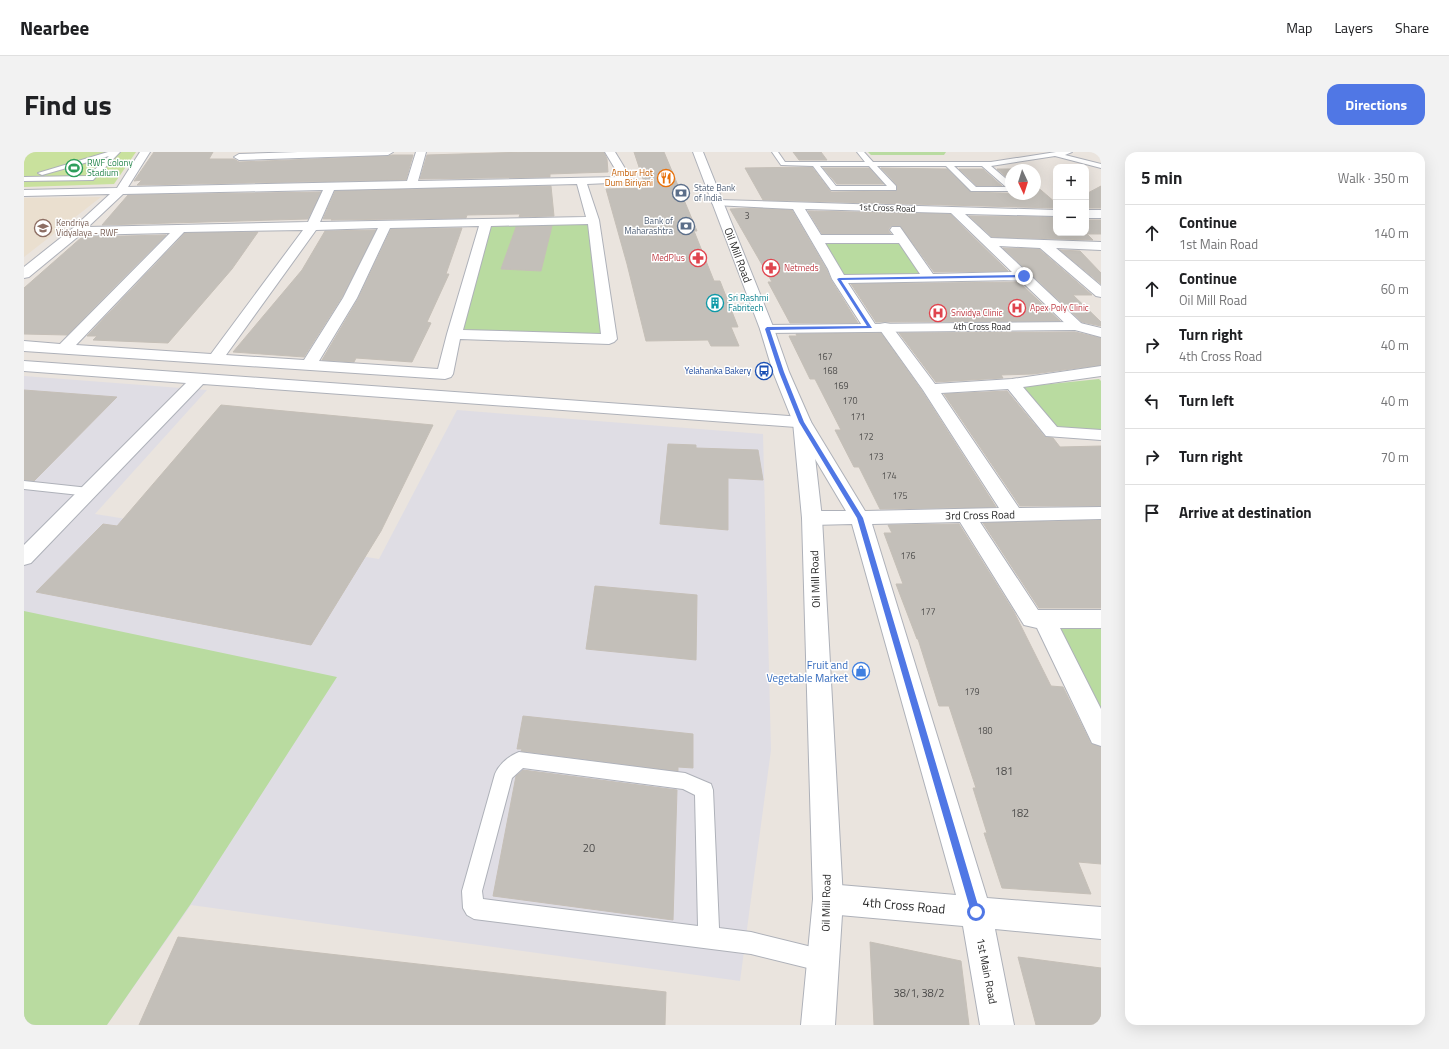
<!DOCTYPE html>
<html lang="en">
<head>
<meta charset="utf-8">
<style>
	:root { --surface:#fff; --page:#f2f2f2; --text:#202124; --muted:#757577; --line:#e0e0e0; --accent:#5077e5 }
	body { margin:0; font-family:"Titillium Web",sans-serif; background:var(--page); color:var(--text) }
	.controls { position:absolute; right:12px; top:12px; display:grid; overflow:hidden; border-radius:8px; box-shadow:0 4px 16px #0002 }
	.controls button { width:36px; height:36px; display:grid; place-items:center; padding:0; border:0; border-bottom:1px solid var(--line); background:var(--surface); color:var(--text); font:20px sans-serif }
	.compass { position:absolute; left:981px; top:12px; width:36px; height:36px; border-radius:50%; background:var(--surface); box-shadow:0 4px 16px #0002; rotate:176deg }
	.stop { position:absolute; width:12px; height:12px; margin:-9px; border:3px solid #5077e5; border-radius:50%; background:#fff }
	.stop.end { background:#5077e5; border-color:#fff; box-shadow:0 1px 4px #0008 }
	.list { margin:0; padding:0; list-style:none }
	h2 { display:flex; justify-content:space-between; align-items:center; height:52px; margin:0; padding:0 16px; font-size:17px }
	h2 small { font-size:13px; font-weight:400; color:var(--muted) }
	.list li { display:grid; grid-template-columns:26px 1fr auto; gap:12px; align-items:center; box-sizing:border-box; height:56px; padding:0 16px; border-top:1px solid var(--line) }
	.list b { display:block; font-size:15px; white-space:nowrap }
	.list p { margin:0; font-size:13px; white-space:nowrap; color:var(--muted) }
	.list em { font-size:13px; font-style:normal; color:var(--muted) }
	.icon { flex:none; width:22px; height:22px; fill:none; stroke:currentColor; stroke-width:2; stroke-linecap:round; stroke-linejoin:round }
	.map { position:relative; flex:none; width:1077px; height:873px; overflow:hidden; border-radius:12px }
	header { display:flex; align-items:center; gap:24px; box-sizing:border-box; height:56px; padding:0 20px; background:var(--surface); border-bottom:1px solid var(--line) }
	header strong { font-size:19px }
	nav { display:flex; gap:22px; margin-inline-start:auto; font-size:14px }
	.intro { display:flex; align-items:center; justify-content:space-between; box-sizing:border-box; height:96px; padding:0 24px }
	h1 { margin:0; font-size:28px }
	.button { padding:10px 18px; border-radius:12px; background:var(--accent); color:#fff; font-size:14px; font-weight:700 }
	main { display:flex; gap:24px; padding:0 24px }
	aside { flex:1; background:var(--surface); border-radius:12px; box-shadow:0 4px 16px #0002 }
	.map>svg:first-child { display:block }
	.industrial { fill:#dfdde4 }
	.education { fill:#eadfcf }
	.green { fill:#b9dba0 }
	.pitch { fill:#c9e19d }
	.building { fill:#c3bfb9; stroke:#c5bfb7 }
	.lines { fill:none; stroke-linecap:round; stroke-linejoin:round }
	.service-casing { stroke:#aeb1b9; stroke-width:2 }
	.minor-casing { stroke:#aeb1b9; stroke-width:2 }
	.tertiary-casing { stroke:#aeb1b9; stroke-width:2 }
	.secondary-casing { stroke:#aeb1b9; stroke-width:2 }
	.service { fill:#fff; fill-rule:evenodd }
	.minor { fill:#fff; fill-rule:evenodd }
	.tertiary { fill:#fff; fill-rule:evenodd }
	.secondary { fill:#fff; fill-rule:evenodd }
	.route { fill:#5077e5 }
	.labels { text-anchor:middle; stroke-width:3; stroke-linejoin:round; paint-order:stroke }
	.far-leisure-label { font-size:9px; fill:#27864d; stroke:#fff; text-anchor:start }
	.far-food-label { font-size:9px; fill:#c56008; stroke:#fff; text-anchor:end }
	.far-service-label { font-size:9px; fill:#4e5e75; stroke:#fff; text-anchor:start }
	.far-street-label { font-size:9px; fill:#2a2a2a; stroke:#fff }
	.number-label { font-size:9px; fill:#504f4e }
	.far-education-label { font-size:9px; fill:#785e54; stroke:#fff; text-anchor:start }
	.far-health-label { font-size:9px; fill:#be3a42; stroke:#fff; text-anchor:start }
	.far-culture-label { font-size:9px; fill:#0d838f; stroke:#fff; text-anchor:start }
	.far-transit-label { font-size:9px; fill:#164399; stroke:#fff; text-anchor:end }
	.street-label { font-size:11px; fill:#2a2a2a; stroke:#fff }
	.shop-label { font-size:11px; fill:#366cbe; stroke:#fff; text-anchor:end }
	.near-number-label { font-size:11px; fill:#504f4e }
	.near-street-label { font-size:13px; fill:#2a2a2a; stroke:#fff }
</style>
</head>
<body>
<header>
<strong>Nearbee</strong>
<nav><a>Map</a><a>Layers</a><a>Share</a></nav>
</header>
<div class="intro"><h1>Find us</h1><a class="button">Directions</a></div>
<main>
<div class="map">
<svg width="1077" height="873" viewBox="0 0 1077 873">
	<rect width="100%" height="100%" fill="#eae4de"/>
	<!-- industrial -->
	<path class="industrial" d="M0,224L183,238L71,362L355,407L433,258L739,282L747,598L716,829L167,753L83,873H0Z"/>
	<!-- education -->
	<path class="education" d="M77,45L0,105V46Z"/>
	<!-- green -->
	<path class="green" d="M844,0H922L920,3H847Z
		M569,68L585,187L430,182L462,70Z
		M796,88H876L901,124L820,126Z
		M1075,227L1077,229V279L1034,277L997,235Z
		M0,459L313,525L166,753L83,873H0Z
		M1077,471V569L1027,472Z"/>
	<!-- pitch -->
	<path class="pitch" d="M0,0H112L90,32L0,35Z"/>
	<!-- building -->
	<path class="building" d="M130,0H189L185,7H210L215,10L364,4L368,3H389L382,28L113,33L118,28L110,29Z
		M504,0H580L583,7L584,20L526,22V25L396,27L403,3Z
		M610,0H640L673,79H670L690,129H696L714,175H707L715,194H687L684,188L622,189L603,112L582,37L622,36Z
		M769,0H797L803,8H775Z
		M788,15L807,40L873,39V33L857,16L923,17L947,40L1011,42V33L1032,51V56L739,48L721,16Z
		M799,16H845L860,32H813Z
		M935,17H959L978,34H953Z
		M973,17H992L993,18H987V29Z
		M527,34L530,64L495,65L496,62L443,63L442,66L307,68L308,67H299L311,39Z
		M1077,34V56H1062V42Z
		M297,40L284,67L78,73L104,43Z
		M726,56L768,58L803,118L807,128L834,171H766L744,130H748L706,57Z
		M784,59L926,62L984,119L910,120L876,74H867L864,78L867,82H798Z
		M945,64L1032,65V81H1062V68H1077V82H1063L1069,88L968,85Z
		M528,74L517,119L477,117L492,75Z
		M438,76L422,122H425L403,170L407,171L388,210L332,206L330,210L298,208L334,147L367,77Z
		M352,78L318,145L280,205L209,200L278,118L301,79Z
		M234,80L208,117L144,191L69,188L73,184H63L161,81Z
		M142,83L43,183L0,182V136L58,85Z
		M979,96L1015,97L1068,143H1049L1077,170V174L1058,170Z
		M1036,98L1056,99L1077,121V132Z
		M995,130L1036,169L852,170L827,132Z
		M1051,180L1077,186V213L1009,222L977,223L979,226L912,230L875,181Z
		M857,181L898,239L972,355L856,357L835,315H830L811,278H817L791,227H786L765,184H773L772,182Z
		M0,238L93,245L10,329L0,328Z
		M983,239L1021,285L1029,286L1036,295L1077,294V354H996L920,242Z
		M197,253L409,273L357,379L287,493L12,440L79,372L93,374Z
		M644,292L672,293V296L734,298L739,328L704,326V378L636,372Z
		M1077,368V456H1015L959,371Z
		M935,372L990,460L1027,534L1039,535L1067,592L1077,595V712L1054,710L1067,742L978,736L960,681H963L949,636H952L925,554H915L894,487H893L872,432H879L860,381H868L864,373Z
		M571,434L673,443L672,508L562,497Z
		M499,564L669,582V616L654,615V619L497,599L498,597H493Z
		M499,618L653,638L649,768L469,744L492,624Z
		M154,785L642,840L641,873H115Z
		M846,790L937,809L945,873H850Z
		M994,805L1077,816V873H1012Z"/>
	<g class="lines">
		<!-- service casing -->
		<g class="service-casing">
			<path id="service" d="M84,0H96L69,28L0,29V25L64,24L85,4L18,23L14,21Z
				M748,0H754L761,10H841L833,0H840L849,10H967L1032,0H1048L1041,3L1077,12V16L1031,4L967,14L987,31V39H947L922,14H853L872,34V38H807L789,14L757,13ZM796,14H845L863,34H812ZM930,14H958L982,35H952Z
				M0,329L65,336L70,337L72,340L70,343L65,344L0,337Z
				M495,600L661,621L687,632L689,638L695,776L727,780L800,798L808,801L811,809L808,817L800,820L727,802L450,767L443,763L439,756L438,739L471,622C475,612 485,604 495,600ZM499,616L659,637L671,643L674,774L459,747L458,739L488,626Z"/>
		</g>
		<!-- minor casing -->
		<g class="minor-casing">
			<path id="minor" d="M116,0H126L104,35L383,29L392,0H402L394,29L596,25L581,0H591L608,28L607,30L563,32L575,68L593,187L590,190L585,192L436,187L429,222L427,225L421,227L0,199V189L36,192L146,81L56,83L5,125L0,126V115L49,76L86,42L0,44V38L93,36ZM553,32L562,65L296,70L310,38ZM299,38L284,70L64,75L99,42ZM564,72L577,182L439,178L467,74ZM455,74L423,182L414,217L295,209L333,146L366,76ZM354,76L319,146L280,208L202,203L292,78ZM279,78L187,202L52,193L160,80Z
				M274,0H369L364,3L215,8L210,5L215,2Z
				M694,48L1032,58V64L941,62L967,86L1077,90V98L1032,96L1077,134V145L1072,144L1016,96L975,94L1057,171L1059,174L1057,177L1052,178L1047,177L996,128L824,131L853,175L851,178L846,179L841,178L808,127L804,117L769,57L690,53L688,51L690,49ZM781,57L927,61L988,120L909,122L876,75H868L866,78L870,83H797ZM801,91H875L896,122L820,123Z
				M1062,58H1077V66H1062Z
				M861,171L866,172L911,232L988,227L1077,214V224L999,235L1033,275L1077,278V288L1022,284L984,237L917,241L995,356L1077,355V367L956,370L1014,458H1077V476H1036L1077,557V594L1068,591L1013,476L1000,473L936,370L848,372L963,746L1077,755V787L971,777L990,873H956L939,774L804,762L793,758L789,747L793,736L804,732L932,743L828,372L788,373L781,371L778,366L781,361L788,359H822L772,275L179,232L7,411L0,413V393L162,231L0,219V209L778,265L784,266L787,270L841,359L975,356L899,238L854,175L856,172Z"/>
		</g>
		<!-- tertiary casing -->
		<g class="tertiary-casing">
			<path id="tertiary" d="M1052,170L1077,176V185L1051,178L743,181L738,180L736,177L738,174L743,173Z"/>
		</g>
		<!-- secondary casing -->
		<g class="secondary-casing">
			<path id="secondary" d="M669,0H679L750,177L765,220L787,270L798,366L819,747L811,873H777L789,747L778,366L769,270L749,220L736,177Z"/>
		</g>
		<!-- service -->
		<use href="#service" class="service"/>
		<!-- minor -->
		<use href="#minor" class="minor"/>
		<!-- tertiary -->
		<use href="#tertiary" class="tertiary"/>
		<!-- secondary -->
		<use href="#secondary" class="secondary"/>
	</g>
	<!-- route -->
	<path class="route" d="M1000,123L1002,125L817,128L848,176L746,178L760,220L780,270L839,366L956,760L955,763L952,764L949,763L947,760L833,366L775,270L755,220L741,177L743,175L843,174L813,127L815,126Z"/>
	<!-- icons -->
	<defs>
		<g id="stadium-ring" transform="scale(0.9)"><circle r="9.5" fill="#fff" stroke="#2e9e5b" stroke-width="1.5"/><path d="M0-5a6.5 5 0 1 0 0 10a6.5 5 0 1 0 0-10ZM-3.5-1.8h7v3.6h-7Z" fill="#2e9e5b"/></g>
		<g id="restaurant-ring" transform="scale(0.9)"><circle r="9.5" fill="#fff" stroke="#e8710a" stroke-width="1.5"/><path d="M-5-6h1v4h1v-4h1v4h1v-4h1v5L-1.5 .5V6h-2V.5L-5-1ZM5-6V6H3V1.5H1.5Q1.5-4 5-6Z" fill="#e8710a"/></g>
		<g id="bank-ring" transform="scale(0.9)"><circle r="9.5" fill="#fff" stroke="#5c6f8a" stroke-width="1.5"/><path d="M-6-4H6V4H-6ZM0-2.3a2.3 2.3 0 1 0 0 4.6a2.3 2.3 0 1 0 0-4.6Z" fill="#5c6f8a"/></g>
		<g id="school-ring" transform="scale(0.9)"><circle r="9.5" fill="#fff" stroke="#8d6e63" stroke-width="1.5"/><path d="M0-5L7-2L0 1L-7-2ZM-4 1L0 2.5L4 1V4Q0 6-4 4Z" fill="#8d6e63"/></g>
		<g id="pharmacy-ring" transform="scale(0.9)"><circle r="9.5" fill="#fff" stroke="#e0444e" stroke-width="1.5"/><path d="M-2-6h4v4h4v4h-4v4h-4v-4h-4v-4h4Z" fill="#e0444e"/></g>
		<g id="building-ring" transform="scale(0.9)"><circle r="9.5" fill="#fff" stroke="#0f9aa8" stroke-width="1.5"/><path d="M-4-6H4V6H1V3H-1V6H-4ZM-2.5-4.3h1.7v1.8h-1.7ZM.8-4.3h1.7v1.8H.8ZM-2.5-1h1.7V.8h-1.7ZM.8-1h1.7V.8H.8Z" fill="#0f9aa8"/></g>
		<g id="hospital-ring" transform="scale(0.9)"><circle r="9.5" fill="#fff" stroke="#e0444e" stroke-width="1.5"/><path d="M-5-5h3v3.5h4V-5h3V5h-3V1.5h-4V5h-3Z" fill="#e0444e"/></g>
		<g id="bus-ring" transform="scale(0.9)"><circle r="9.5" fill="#fff" stroke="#1a4fb4" stroke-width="1.5"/><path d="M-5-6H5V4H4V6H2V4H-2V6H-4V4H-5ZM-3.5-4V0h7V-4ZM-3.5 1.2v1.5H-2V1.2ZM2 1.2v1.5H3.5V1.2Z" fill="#1a4fb4"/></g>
		<g id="shop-ring" transform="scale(0.9)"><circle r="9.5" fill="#fff" stroke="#3f7fe0" stroke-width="1.5"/><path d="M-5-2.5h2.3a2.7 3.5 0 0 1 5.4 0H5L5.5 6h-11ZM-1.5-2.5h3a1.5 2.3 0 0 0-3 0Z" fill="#3f7fe0"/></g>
	</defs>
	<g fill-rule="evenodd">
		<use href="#stadium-ring" x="50" y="16"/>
		<use href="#restaurant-ring" x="642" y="26"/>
		<use href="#bank-ring" x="657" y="41"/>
		<use href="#bank-ring" x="662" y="74"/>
		<use href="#school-ring" x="19" y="76"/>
		<use href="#pharmacy-ring" x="674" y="106"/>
		<use href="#pharmacy-ring" x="747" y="116"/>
		<use href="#building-ring" x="691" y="151"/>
		<use href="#hospital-ring" x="993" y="156"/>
		<use href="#hospital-ring" x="914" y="161"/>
		<use href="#bus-ring" x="740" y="219"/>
		<use href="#shop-ring" x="837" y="519"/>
	</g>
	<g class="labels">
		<!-- far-leisure labels -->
		<g class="far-leisure-label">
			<text x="63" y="14">RWF Colony<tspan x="63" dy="10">Stadium</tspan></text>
		</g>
		<!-- far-food labels -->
		<g class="far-food-label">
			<text x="629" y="24">Ambur Hot<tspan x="629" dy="10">Dum Biriyani</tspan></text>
		</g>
		<!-- far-service labels -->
		<g class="far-service-label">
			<text x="670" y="39">State Bank<tspan x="670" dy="10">of India</tspan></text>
			<text x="649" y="72" text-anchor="end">Bank of<tspan x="649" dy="10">Maharashtra</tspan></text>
		</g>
		<!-- far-street labels -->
		<g class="far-street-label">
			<text transform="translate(863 56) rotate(2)" y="3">1st Cross Road</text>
			<text x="958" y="178">4th Cross Road</text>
		</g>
		<!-- number labels -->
		<g class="number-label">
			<text x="723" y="67">3</text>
			<text x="801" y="208">167</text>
			<text x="806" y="222">168</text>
			<text x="817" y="237">169</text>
			<text x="826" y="252">170</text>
			<text x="834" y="268">171</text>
			<text x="842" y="288">172</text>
			<text x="852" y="308">173</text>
			<text x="865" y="327">174</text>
			<text x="876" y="347">175</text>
			<text x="884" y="407">176</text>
			<text x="904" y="463">177</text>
			<text x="948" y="543">179</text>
			<text x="961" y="582">180</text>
		</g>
		<!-- far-education labels -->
		<g class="far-education-label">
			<text x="32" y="74">Kendriya<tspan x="32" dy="10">Vidyalaya - RWF</tspan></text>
		</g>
		<!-- far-health labels -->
		<g class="far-health-label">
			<text x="661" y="109" text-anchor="end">MedPlus</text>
			<text x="760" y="119">Netmeds</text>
			<text x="1006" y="159">Apex Poly Clinic</text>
			<text x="927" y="164">Srividya Clinic</text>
		</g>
		<!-- far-culture labels -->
		<g class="far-culture-label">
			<text x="704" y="149">Sri Rashmi<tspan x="704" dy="10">Fabritech</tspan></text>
		</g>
		<!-- far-transit labels -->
		<g class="far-transit-label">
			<text x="727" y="222">Yelahanka Bakery</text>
		</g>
		<!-- street labels -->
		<g class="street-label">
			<text transform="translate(714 103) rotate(69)" y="4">Oil Mill Road</text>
			<text transform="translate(956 363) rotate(-1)" y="4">3rd Cross Road</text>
			<text transform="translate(791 427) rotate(-92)" y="4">Oil Mill Road</text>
			<text transform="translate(802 751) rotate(-89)" y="4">Oil Mill Road</text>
			<text transform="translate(963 819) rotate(79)" y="4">1st Main Road</text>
		</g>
		<!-- shop labels -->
		<g class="shop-label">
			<text x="824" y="517">Fruit and<tspan x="824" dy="13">Vegetable Market</tspan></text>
		</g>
		<!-- near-number labels -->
		<g class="near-number-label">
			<text x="980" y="623">181</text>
			<text x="996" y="665">182</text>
			<text x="565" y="700">20</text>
			<text x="895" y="845">38/1, 38/2</text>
		</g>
		<!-- near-street labels -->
		<g class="near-street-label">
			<text transform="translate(880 753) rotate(5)" y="5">4th Cross Road</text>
		</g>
	</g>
</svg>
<div class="controls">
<button>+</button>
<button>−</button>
</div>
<svg class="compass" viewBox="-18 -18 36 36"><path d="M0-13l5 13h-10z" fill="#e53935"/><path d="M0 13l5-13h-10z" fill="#757577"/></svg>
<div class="stop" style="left:952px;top:760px"></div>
<div class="stop end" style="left:1000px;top:124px"></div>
</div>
<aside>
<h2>5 min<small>Walk · 350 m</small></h2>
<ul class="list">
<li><svg class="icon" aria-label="ahead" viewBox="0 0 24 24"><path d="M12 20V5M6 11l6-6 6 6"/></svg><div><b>Continue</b><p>1st Main Road</p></div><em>140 m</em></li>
<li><svg class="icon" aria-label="ahead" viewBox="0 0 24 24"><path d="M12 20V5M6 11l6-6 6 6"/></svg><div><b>Continue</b><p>Oil Mill Road</p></div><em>60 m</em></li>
<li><svg class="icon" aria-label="right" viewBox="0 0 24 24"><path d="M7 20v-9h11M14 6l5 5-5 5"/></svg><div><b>Turn right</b><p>4th Cross Road</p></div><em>40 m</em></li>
<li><svg class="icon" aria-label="left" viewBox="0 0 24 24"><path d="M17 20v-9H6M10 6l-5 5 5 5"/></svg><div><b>Turn left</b></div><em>40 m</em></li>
<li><svg class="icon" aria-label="right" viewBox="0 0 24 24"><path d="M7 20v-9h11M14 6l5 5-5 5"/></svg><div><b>Turn right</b></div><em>70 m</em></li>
<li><svg class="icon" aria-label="arrive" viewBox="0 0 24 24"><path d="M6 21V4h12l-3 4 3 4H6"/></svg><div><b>Arrive at destination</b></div></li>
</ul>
</aside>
</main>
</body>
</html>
